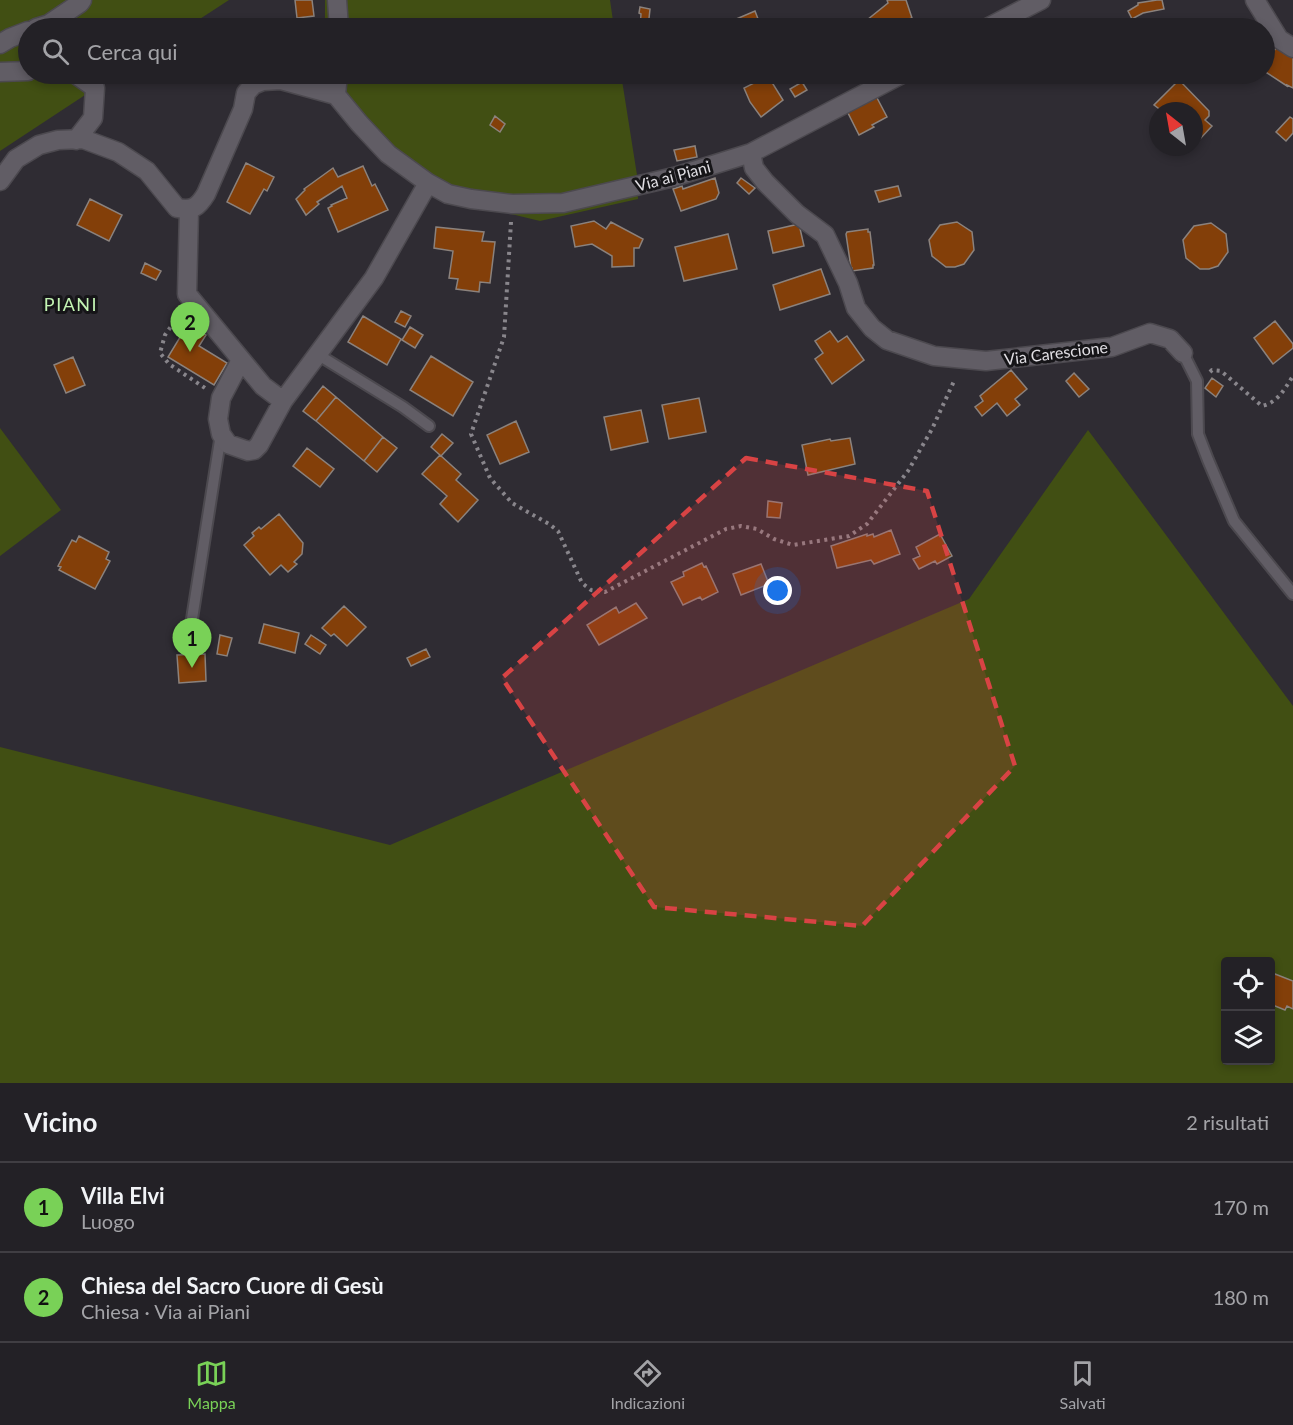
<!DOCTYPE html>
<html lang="it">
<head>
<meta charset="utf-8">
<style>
	:root { --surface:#232126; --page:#2b292e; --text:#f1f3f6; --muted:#a3a3a7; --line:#403e43; --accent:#79d157 }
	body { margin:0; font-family:Lato,sans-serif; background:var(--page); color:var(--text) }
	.controls { position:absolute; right:18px; bottom:18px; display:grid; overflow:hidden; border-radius:6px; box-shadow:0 3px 9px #0003 }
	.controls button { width:54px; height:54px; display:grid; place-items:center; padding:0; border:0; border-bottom:2px solid var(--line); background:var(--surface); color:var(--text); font:30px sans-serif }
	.compass { position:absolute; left:1149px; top:102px; width:54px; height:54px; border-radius:50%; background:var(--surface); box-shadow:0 3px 9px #0003; rotate:329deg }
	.you { position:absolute; left:778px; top:591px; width:21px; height:21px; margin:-15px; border:4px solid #fff; border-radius:50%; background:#1a73e8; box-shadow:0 0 0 9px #1a73e833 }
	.badge { display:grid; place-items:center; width:39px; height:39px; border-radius:50%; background:var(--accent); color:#111; font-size:20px; font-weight:700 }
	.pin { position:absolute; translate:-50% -50px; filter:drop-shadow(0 2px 3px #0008) }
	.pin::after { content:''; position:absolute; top:32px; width:21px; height:18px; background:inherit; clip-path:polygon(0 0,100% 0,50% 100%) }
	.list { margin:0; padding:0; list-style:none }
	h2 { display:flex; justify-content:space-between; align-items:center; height:78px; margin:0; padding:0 24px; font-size:26px }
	h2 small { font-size:20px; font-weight:400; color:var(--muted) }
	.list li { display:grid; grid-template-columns:39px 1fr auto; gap:18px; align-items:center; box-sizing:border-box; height:90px; padding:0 24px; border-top:2px solid var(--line) }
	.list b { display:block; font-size:22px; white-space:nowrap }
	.list p { margin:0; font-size:20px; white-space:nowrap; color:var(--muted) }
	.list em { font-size:20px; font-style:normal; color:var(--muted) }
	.icon { flex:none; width:33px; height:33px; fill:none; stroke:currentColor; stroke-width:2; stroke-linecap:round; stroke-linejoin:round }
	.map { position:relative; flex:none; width:1293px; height:1083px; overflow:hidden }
	.search { position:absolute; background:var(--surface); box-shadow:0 3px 9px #0003; left:18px; right:18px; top:18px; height:66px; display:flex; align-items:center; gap:15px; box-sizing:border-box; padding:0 21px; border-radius:33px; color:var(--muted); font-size:22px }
	.sheet { height:258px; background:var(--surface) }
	nav { display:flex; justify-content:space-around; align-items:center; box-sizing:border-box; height:84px; border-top:2px solid var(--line); background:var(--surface); font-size:16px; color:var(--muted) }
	nav a { display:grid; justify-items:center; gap:3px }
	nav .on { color:var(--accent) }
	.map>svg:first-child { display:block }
	.green { fill:#414f13; fill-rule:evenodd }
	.building { fill:#833f09; stroke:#8b827d; stroke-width:1.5 }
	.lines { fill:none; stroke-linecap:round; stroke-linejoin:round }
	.lane-casing { stroke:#4c494f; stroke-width:14 }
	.street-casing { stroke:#4c494f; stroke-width:21 }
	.path { stroke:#89868c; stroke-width:4; stroke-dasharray:3 4.5; stroke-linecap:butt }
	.lane { stroke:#615d65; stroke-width:10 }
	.street { stroke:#615d65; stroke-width:18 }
	.marked { fill:#d84344; fill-opacity:0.2; stroke:#d84344; stroke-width:4.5; stroke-dasharray:12 8; stroke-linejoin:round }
	.labels { text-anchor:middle; stroke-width:6; stroke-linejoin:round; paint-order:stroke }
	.street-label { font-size:16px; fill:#e1dfe4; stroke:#161518 }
	.neighbourhood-label { font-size:18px; letter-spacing:1.5px; fill:#c3f4b3; stroke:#161518 }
</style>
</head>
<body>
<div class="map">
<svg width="1293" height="1083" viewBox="0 0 1293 1083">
	<rect width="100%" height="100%" fill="#2f2c33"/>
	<!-- green -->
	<path class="green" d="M0,0H229L186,28H28V74H117L0,151Z
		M325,0H610L614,28H325Z
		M325,74H621L637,175L638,199L540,221L423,193L325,77Z
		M0,428L61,510L0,556Z
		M1088,430L1293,706V1083H0V747L390,845L969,599ZM1226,962H1270V1060H1226Z"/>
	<!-- building -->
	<path class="building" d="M295,0H312L314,16L297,18Z
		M887,0H906L912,18L878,28H870L867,20L888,3Z
		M1157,0H1162L1164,9L1143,13L1132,19L1128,11L1138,5V3Z
		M640,7L650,9L648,28L640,27L641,14L639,13Z
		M755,11L760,24L751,28H729L727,23Z
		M1277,46L1293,56V88L1287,85V86L1264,71V67Z
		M768,76L783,100L761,117L750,102L744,88Z
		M1179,80L1209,111V116L1205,120L1212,126L1199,140L1194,135V111H1162L1154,105Z
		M802,82L807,90L795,97L790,89Z
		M876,96L887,117L872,125L874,127L859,135L847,111Z
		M495,116L505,124L500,132L490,125Z
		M1290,117L1293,119V133L1286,141L1276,132Z
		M695,146L697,157L677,161L674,150Z
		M246,163L274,177L267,191L264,189L250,214L227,202Z
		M363,166L372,186L375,184L388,210L338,232L328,208L332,206L331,205L347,198L342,186L317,202L319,204L306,215L296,199L305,190L304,189L333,168L338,177Z
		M715,178L719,193L716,199L681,211L673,189L682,186L683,189Z
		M741,178L755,188L749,194L737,183Z
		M898,186L901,196L879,202L875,191Z
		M90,199L122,215L109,241L77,225Z
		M594,221L606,229L611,222L643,239L639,248H634V266L612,267V256L592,244L575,247L571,226Z
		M957,222L972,232L974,250L964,264L955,267H946L932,256L929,240L940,225Z
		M1211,223L1226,234L1228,252L1218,266L1209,269H1200L1186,258L1183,240L1194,226Z
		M799,224L804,246L773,253L768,231Z
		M436,227L484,232L482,241L495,242L490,283L480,282L479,292L456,289L458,279L449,278L453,251L434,248Z
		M868,229V232H870L874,265H873V268L852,271V268H851L846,234L847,232Z
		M728,234L737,269L684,281L675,247Z
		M145,263L161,271L156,280L141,273Z
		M821,269L830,294L780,310L773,285Z
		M401,311L411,316L405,327L395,322Z
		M363,316L401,339L387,365L348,342Z
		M198,321L205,326L201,332L206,335L199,346L227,363L214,385L168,357L188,324L194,328Z
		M1275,321L1293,344V348L1273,364L1254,338Z
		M410,327L423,335L415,348L402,340Z
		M830,331L838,342L847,336L864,360L832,384L815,359L823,353L815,341Z
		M431,356L473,382L453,416L410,390Z
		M73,357L85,385L66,393L54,365Z
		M1011,370L1027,389L1015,399L1020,405L1007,416L997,403L982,416L975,407L983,401L980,396Z
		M1074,373L1089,389L1079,397L1066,381Z
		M1212,378L1223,386L1216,397L1205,388Z
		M323,386L336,397L316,421L303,411Z
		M336,397L383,437L364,461L316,421Z
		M699,398L706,432L669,439L662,405Z
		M641,410L648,442L611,450L604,417Z
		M516,421L529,452L500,464L487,435Z
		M442,434L453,443L441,456L431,447Z
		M383,437L397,448L377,472L364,461Z
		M850,438L855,464L808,475L802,445L830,439L831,441Z
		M307,448L334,469L320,487L293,466Z
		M440,455L461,474L456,480L478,500L458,522L440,504L447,496L422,474Z
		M768,501L782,503L780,518L767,517Z
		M279,514L303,543L302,554L294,562L297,564L288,572L281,565L270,575L244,545L254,536L252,533L259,527L261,529Z
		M891,530L900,554L874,564L871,560L837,568L831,546L867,534V536L873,534L874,537Z
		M940,534L952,556L937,564L935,561L919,569L913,559L920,556L916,547Z
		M79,536L109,552L106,559L110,561L95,589L59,570L61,567L58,566L72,540L76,542Z
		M702,563L704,567L706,566L718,592L702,600L700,597L683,605L671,582L684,576L683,572Z
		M761,564L769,584L741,595L733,574Z
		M636,603L647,618L599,645L587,625L616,607L619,613Z
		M344,606L366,627L347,646L334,634L331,636L322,628Z
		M264,624L299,633L295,653L259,643Z
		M220,635L232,638L227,656L217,654Z
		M311,635L326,645L320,654L305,644Z
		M426,649L430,657L411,666L407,658Z
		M205,654L206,681L179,683L177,655Z
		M1275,974L1293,981V1009L1287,1006L1285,1010L1270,1004V984Z"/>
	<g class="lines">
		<!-- lane casing -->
		<g class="lane-casing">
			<path id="lane" d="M1183,353L1197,381L1198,434L1208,460L1234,521L1293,594
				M317,354L403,407L429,426
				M189,638L221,434"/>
		</g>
		<!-- street casing -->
		<g class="street-casing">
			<path id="street" d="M337,0L339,28
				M1255,0L1279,39L1293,48
				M36,28L49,24L80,3L82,0
				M987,28L1041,0
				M0,44L10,38L28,31
				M0,72L28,71
				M75,74L95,88L93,118L76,140
				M336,95L338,74
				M751,153L754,168L765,182L797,214L825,235L848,283L856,308L872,328L887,340L934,356L986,361L1112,347L1150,333L1170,339L1183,353
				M0,181L16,159L39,145L58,140L83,139L118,152L147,171L177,208C193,211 198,207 206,194L243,109L246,93L253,85L263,81L281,80L336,95L359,123L388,154L428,183L448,194L471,199L512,204L563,203L674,177L751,153L902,74
				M189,210L187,294L263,386L283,401L374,278L428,183
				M241,360L221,398L218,419L221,434L228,444L248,451L254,450L259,445L283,401"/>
		</g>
		<!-- path -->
		<path class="path" d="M511,222L504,337L471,434L490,478L512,503L549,524L558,531L582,583L591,590L605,592L726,529L741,526L757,529L774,539L793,545L849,536L867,524L908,471L932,429L955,379
			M179,315L165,335L160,353L169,364L205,388
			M1210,372L1212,370L1221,371L1262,406C1278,402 1284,390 1293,376"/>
		<!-- lane -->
		<use href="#lane" class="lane"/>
		<!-- street -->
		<use href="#street" class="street"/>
	</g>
	<!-- marked area -->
	<path class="marked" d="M746,458L927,491L1015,766L862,926L654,907L502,678Z"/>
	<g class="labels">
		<!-- street labels -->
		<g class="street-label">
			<text transform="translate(673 176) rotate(-15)" y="6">Via ai Piani</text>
			<text transform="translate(1056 353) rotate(-7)" y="6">Via Carescione</text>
		</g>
		<!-- neighbourhood labels -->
		<g class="neighbourhood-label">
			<text x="71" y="311">PIANI</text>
		</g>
	</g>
</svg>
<div class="controls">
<button><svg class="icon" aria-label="locate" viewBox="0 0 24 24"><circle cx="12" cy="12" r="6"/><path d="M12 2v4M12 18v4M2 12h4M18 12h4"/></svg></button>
<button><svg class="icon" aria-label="layers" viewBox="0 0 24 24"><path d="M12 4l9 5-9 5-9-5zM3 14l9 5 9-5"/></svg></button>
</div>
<svg class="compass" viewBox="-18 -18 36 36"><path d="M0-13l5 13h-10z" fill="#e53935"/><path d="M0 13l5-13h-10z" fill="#a3a3a7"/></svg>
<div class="you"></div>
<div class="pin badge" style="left:192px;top:668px">1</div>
<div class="pin badge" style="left:190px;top:352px">2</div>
<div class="search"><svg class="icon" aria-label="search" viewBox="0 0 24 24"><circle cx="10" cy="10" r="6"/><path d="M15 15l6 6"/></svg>Cerca qui</div>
</div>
<section class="sheet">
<h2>Vicino<small>2 risultati</small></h2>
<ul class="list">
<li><span class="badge">1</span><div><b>Villa Elvi</b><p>Luogo</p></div><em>170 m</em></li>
<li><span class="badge">2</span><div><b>Chiesa del Sacro Cuore di Gesù</b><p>Chiesa · Via ai Piani</p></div><em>180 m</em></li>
</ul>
</section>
<nav>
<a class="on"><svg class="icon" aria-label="map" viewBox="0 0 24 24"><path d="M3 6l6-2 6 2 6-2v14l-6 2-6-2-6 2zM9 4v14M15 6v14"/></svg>Mappa</a>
<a><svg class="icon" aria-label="directions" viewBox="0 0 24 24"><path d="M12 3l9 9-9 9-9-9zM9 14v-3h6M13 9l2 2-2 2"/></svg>Indicazioni</a>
<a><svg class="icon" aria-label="saved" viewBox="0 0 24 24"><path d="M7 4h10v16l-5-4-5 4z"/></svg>Salvati</a>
</nav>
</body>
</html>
